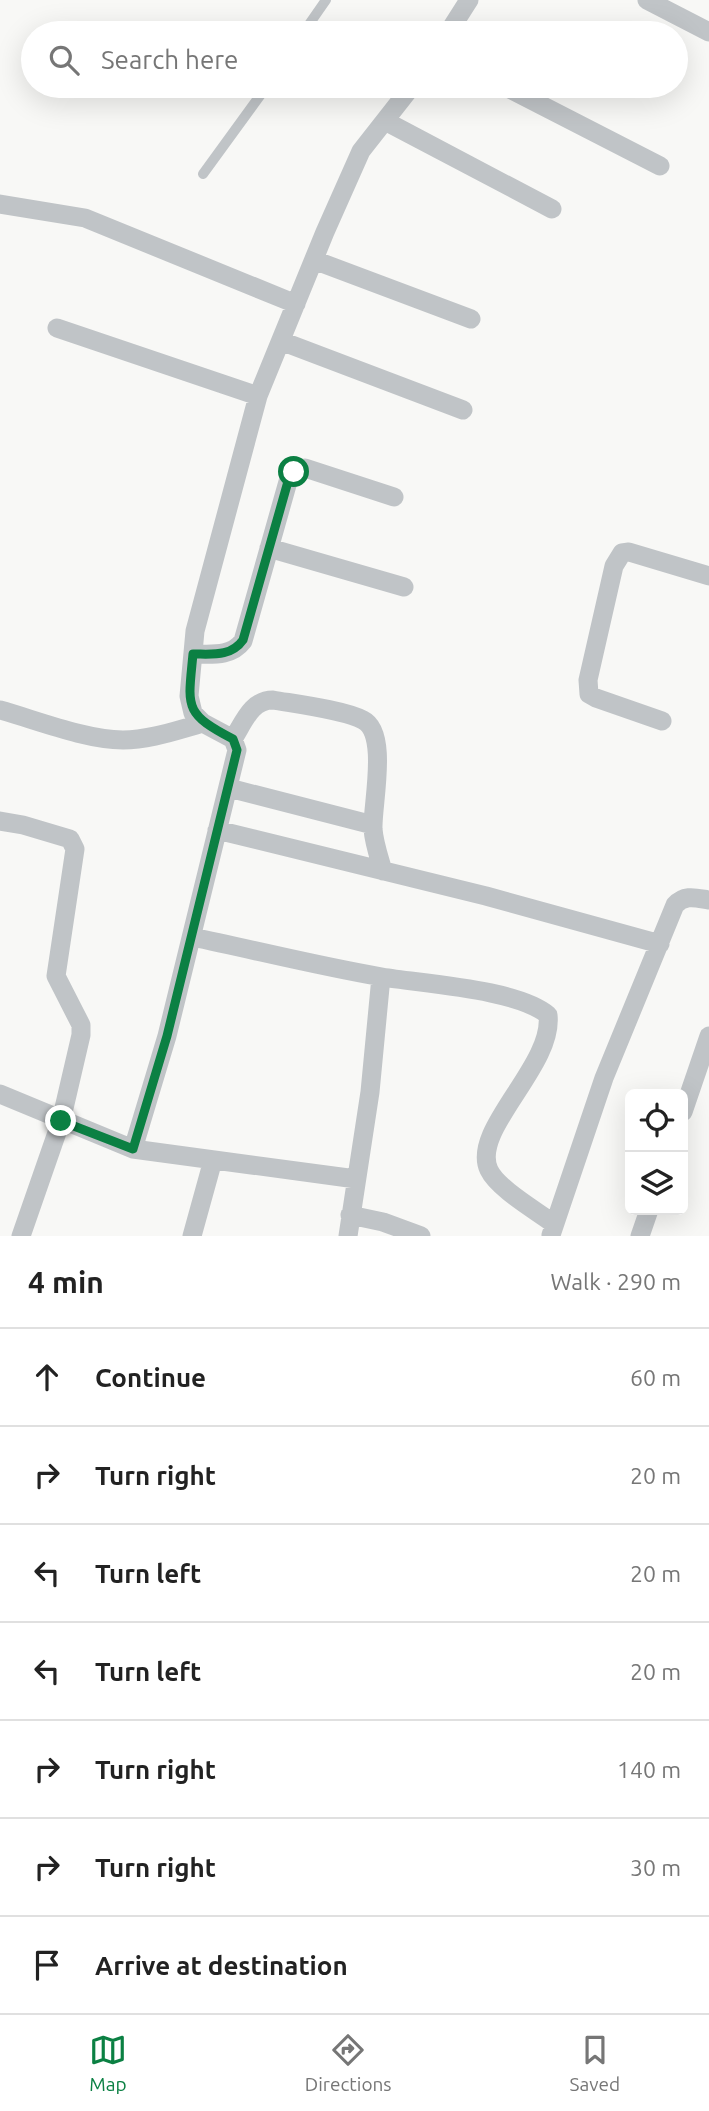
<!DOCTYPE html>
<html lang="en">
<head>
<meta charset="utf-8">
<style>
	:root { --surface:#fff; --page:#f6f6f6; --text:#222; --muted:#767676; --line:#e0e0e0; --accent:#0b8043 }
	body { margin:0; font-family:Ubuntu,sans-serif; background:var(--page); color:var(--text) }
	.controls { position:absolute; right:21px; bottom:21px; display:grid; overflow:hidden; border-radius:10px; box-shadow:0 7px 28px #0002 }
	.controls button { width:63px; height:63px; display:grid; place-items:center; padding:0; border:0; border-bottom:2px solid var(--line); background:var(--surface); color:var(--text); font:35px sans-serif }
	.stop { position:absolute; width:21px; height:21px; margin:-16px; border:5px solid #0b8043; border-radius:50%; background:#fff }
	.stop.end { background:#0b8043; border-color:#fff; box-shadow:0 2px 7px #0008 }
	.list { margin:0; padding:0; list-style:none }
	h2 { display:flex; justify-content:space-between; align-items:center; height:91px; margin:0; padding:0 28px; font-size:30px }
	h2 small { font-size:23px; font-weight:400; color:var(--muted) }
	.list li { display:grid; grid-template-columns:46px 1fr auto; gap:21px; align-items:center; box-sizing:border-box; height:98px; padding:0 28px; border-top:2px solid var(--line) }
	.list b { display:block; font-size:26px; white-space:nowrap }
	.list em { font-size:23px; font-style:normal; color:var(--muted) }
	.icon { flex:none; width:38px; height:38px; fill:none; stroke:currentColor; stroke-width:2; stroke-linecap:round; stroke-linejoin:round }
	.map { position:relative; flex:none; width:709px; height:1236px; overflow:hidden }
	.search { position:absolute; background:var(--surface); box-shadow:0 7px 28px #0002; left:21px; right:21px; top:21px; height:77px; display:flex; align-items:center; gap:18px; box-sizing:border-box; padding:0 24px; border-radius:38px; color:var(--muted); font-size:26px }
	.sheet { height:777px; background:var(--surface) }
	nav { display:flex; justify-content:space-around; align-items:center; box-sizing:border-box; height:98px; border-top:2px solid var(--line); background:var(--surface); font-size:19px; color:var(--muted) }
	nav a { display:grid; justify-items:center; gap:4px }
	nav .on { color:var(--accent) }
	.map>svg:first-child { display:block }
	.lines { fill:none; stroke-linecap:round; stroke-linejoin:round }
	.lane { stroke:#c0c4c7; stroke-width:10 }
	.street { stroke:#c0c4c7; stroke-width:19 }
	.route { stroke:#0b8043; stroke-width:9 }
</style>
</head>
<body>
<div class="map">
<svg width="709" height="1236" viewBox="0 0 709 1236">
	<rect width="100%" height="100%" fill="#f8f8f6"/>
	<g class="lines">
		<!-- lane -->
		<path class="lane" d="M303,33L326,0
			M203,174L267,86"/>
		<!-- street -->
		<path class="street" d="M647,0L709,32
			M448,33L469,0
			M504,86L660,166
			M385,121L552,209
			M0,204L85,218L296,304
			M314,260L471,319
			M57,328L258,396
			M281,341L463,410
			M269,548L404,587
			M193,654C212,654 231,657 243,641L289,478L294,472L305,468L394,497
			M0,710C36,720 86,740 123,740C150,740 177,730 203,723
			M662,721L596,698L589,694L588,680L614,566L622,553L629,552L709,576
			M233,739C244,722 251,700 273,700C296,704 344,710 363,720C389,733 372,805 373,829C374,843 379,857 383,871
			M229,788L373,825
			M0,821L23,825L70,839L75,849L56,976L81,1025V1035L61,1121L21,1236
			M217,830L486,896L660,944
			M192,937C255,950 318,966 382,977C424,984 517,989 548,1015C554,1066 470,1130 489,1170C498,1189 537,1211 554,1224
			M0,1094L133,1149L356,1179
			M683,1112L709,1036
			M133,1149L167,1036L237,750L233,739L203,723L193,713L189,696L195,631L258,396L325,232L361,151L412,86
			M350,1215L383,1222L421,1236
			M551,1235L604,1078L675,905C685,894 696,898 709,900
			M192,1236L213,1160
			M348,1236L370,1092L381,977
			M640,1236L649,1210"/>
	</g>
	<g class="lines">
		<!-- route -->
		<path class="route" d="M61,1121L133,1149L167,1036L237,750L233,739C183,713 188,707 193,654C212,654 231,657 243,640L289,478L294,472"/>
	</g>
</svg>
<div class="controls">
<button><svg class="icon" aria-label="locate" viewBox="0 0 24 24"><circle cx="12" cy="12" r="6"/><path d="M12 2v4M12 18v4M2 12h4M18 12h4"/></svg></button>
<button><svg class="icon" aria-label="layers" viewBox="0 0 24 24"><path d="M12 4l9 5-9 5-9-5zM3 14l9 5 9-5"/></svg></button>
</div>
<div class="stop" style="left:294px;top:472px"></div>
<div class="stop end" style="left:61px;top:1121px"></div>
<div class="search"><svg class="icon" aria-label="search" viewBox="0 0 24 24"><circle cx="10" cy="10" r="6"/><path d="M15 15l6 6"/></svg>Search here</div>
</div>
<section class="sheet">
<h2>4 min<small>Walk · 290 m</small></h2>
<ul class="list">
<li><svg class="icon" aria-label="ahead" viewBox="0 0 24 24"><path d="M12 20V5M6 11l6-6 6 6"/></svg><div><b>Continue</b></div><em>60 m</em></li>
<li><svg class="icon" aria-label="right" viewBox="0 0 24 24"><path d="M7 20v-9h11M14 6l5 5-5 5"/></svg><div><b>Turn right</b></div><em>20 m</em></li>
<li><svg class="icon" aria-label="left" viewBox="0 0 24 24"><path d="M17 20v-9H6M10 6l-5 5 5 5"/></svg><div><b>Turn left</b></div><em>20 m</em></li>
<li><svg class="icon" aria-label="left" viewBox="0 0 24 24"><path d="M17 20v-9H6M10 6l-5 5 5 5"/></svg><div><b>Turn left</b></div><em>20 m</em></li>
<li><svg class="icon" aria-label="right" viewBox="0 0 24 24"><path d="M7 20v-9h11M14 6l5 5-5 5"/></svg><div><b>Turn right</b></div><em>140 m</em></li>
<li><svg class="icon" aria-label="right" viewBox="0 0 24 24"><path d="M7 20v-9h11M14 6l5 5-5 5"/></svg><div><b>Turn right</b></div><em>30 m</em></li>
<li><svg class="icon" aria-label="arrive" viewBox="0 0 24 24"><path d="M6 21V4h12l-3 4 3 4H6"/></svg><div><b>Arrive at destination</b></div></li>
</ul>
</section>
<nav>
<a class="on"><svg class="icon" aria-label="map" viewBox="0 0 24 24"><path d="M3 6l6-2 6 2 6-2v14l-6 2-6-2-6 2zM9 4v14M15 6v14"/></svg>Map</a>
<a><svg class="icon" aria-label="directions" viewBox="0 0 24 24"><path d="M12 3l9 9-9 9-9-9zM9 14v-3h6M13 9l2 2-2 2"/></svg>Directions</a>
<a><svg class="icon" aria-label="saved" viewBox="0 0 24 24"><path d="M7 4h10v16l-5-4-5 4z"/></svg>Saved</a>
</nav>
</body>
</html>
